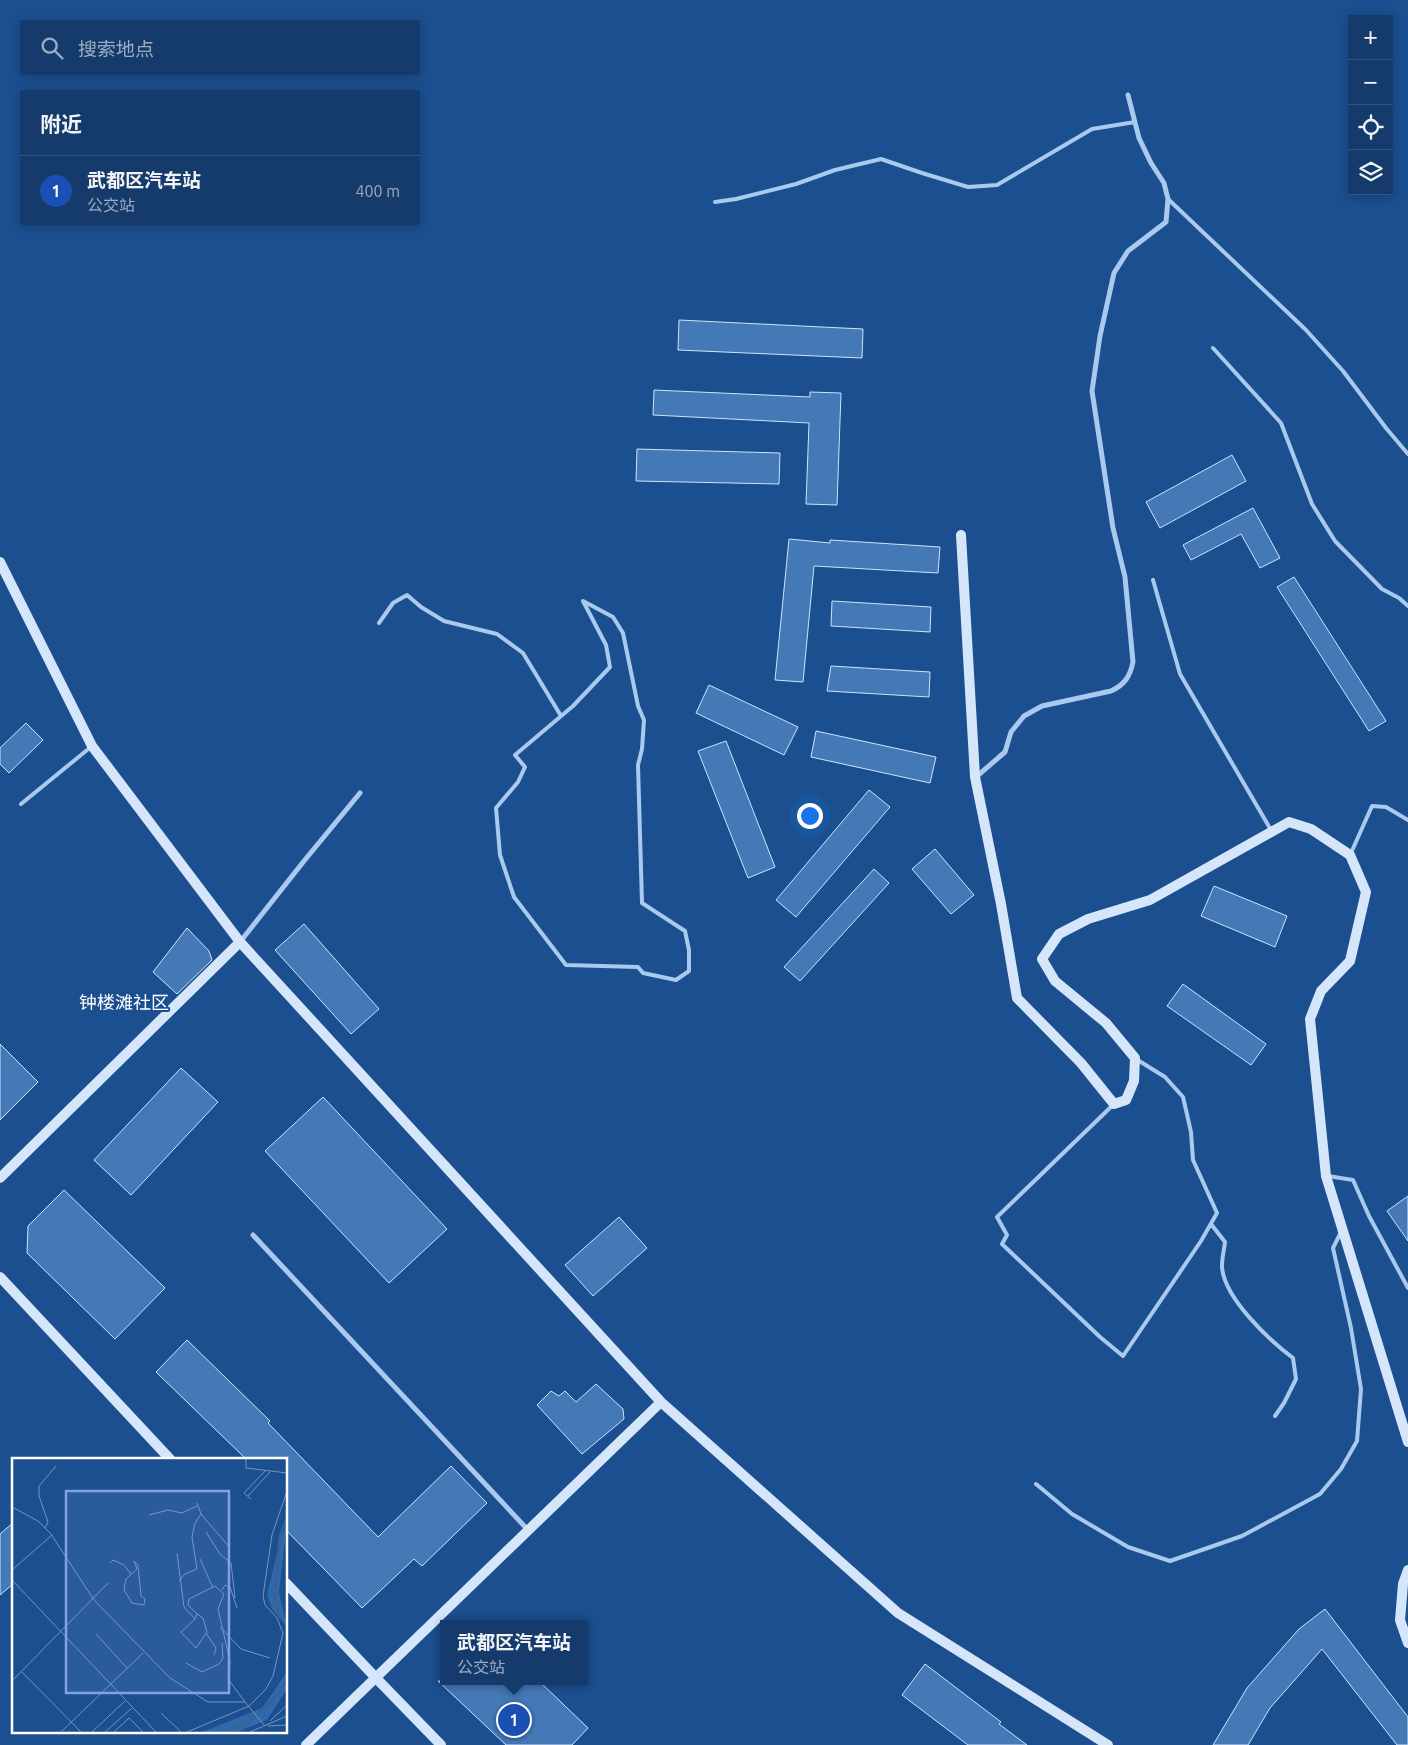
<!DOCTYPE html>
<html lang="zh">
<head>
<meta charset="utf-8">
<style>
	:root { --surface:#143b6b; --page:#1d4271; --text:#f1f3f6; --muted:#9dadc1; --line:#33557e; --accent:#e69b98 }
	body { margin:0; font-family:Ubuntu,"Noto Sans SC",sans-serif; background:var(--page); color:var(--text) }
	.controls { position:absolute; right:15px; top:15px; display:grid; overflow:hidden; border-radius:0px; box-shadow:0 2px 12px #0003 }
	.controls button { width:45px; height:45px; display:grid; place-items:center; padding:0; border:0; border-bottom:1px solid var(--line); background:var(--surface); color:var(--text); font:25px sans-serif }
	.you { position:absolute; left:809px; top:815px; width:18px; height:18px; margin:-12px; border:4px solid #fff; border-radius:50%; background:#1a73e8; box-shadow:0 0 0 8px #1a73e833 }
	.badge { display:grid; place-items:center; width:32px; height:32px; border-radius:50%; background:var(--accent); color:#fff; font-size:16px; font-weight:700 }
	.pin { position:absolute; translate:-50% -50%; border:2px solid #fff; box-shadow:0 1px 5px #0006 }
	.popup { position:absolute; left:440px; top:1620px; width:148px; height:65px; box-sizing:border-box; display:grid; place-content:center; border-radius:0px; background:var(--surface); filter:drop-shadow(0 1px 4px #0005); font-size:16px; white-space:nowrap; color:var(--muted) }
	.popup b { font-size:19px; color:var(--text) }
	.popup::after { content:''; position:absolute; left:50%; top:100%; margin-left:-10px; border:10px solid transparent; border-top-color:var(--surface) }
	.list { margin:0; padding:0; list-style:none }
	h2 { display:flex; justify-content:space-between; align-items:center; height:65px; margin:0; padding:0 20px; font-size:21px }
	h2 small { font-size:16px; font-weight:400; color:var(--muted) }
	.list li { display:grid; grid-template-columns:32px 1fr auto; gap:15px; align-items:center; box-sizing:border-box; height:70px; padding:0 20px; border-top:1px solid var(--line) }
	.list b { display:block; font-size:19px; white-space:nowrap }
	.list p { margin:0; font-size:16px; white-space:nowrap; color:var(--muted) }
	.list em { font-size:16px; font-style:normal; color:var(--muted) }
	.icon { flex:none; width:28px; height:28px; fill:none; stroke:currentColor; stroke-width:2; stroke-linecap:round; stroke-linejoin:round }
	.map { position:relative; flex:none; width:1408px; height:1745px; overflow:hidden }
	.search { position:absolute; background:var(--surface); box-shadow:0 2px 12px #0003; left:20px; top:20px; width:400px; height:55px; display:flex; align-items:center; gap:12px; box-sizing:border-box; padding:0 18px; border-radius:0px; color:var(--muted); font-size:19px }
	.panel { position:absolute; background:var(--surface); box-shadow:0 2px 12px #0003; left:20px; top:90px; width:400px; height:135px; border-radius:0px }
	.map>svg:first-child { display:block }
	.building { fill:#4478b7; stroke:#cfe3fa }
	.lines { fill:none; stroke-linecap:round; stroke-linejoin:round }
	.lane { stroke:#a9c9ee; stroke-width:4 }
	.street { stroke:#a9c9ee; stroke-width:5 }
	.secondary { stroke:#d6e6fa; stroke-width:10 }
	.labels { text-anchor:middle; stroke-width:4; stroke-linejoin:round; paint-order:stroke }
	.quarter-label { font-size:18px; fill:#fff; stroke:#1b4f8f }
	.inset-river { fill:none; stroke:#3c6290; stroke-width:2.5 }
	.inset-road { fill:none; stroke:#7695bc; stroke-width:1 }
	.view { fill:#839eea; fill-opacity:0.15; stroke:#839eea; stroke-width:2.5 }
	.inset-edge { fill:none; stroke:#fff; stroke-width:2.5 }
</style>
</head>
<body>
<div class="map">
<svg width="1408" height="1745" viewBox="0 0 1408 1745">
	<rect width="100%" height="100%" fill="#1b4f8f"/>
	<!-- building -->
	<path class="building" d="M679,320L863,329L862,358L678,350Z
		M654,390L810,397V392L841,393L837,505L806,504L809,423L653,415Z
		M637,449L780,453L779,484L636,481Z
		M1232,455L1246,481L1160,528L1146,502Z
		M1253,508L1280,558L1260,568L1241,534L1191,560L1183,545Z
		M789,539L830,543V540L940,547L938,573L814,566L803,682L775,680Z
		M1294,577L1386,721L1369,731L1277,587Z
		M832,601L931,607L930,632L831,626Z
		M831,666L930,672L929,697L827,691Z
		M709,685L798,727L784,755L696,713Z
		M26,723L43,740L9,773L0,764V748Z
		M816,731L936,757L930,783L811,757Z
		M726,741L775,867L748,878L698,751Z
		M869,790L890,807L796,917L776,900Z
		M935,849L974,895L951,914L912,869Z
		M874,869L889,883L800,981L784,967Z
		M1214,886L1287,916L1275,947L1201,916Z
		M304,924L379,1009L351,1034L275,950Z
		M187,928L209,951L212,960L177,994L153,972Z
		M1183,984L1266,1044L1251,1065L1167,1006Z
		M0,1044L38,1082L0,1120Z
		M181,1068L218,1102L131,1195L94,1160Z
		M323,1097L447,1229L389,1283L265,1151Z
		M64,1190L165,1288L115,1339L27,1253L28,1226Z
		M1408,1196V1241L1387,1211Z
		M619,1217L647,1248L593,1296L565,1265Z
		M187,1340L270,1421L268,1423L378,1537L451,1466L487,1503L422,1566L414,1559L362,1608L286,1530V1459H246L156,1372Z
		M596,1384L623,1409L624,1419L582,1454L537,1405L551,1391L559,1396L565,1391L576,1402Z
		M14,1522V1583L0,1595V1534Z
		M1325,1609L1408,1717V1745H1397L1322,1649L1270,1708L1248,1745H1213L1247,1688L1299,1629Z
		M925,1664L1001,1722L999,1724L1027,1745H968L902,1695Z
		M438,1681H539L588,1728L572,1745H506Z"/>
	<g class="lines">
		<!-- lane -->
		<path class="lane" d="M1168,199L1306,330L1343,371L1386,428L1408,454
			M715,202L736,199L796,184L835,170L881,159L922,173L968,187L997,185L1092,129L1135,122
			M1213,348L1281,423L1312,504L1335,541L1382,589L1399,598L1408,606
			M1153,580L1180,674L1271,830
			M583,601L613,617L623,633L638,706L644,720L642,749L638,765L642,903L685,931L689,950V971L676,980L643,973L638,967L566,965L514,897L500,855L496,808L518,782L525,767L515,755L573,706L610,667L606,645Z
			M379,623L393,603L407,595L421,607L444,621L497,634L523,653L561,716
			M21,804L92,746
			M1351,853L1372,806L1386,807L1408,820
			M1114,1104L997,1217L1007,1235L1002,1244L1100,1337L1123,1356L1201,1241L1217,1213L1193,1160L1191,1132L1183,1097L1165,1077L1136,1059
			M1328,1176L1353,1180L1369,1216L1408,1288
			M1211,1224L1225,1242C1224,1250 1222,1258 1222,1266C1223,1297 1269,1340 1293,1358L1296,1379L1284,1403L1275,1416
			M1036,1484L1072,1514L1128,1547L1170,1561L1242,1536L1320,1494L1341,1469L1357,1441L1361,1389L1351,1328L1333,1248L1341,1232"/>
		<!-- street -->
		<path class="street" d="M976,777L1005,752L1011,732L1024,716L1042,706L1111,691C1124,685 1130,677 1133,662L1125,577L1113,528L1092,391L1100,336L1114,273L1128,251L1166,222L1168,199L1164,183L1151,163L1139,138L1128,95
			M240,942L304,861L360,793
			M253,1235L528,1530"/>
		<!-- secondary -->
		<path class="secondary" d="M961,535L975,777L1001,904L1017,998L1081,1063L1114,1104L1126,1100L1134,1081L1135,1058L1106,1023L1055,981L1042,959L1059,934L1088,919L1150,900L1289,822L1311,829L1350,855L1366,892L1350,961L1321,991L1310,1019L1326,1176L1408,1442
			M0,562L92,746L240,942L661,1402L898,1613L1108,1745
			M0,1178L240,942
			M0,1277L170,1459
			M1408,1570L1403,1584L1400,1620L1408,1643
			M286,1583L376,1678L441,1745
			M306,1745L661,1402"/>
	</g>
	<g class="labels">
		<!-- quarter labels -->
		<g class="quarter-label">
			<text x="124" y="1009">钟楼滩社区</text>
		</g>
	</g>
	<!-- overview -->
	<g transform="translate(12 1458)">
		<rect width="275" height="275" fill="#1b4f8f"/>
		<path d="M275,66L267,134L275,169L260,151L255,137L269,79ZM275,214V231L255,262L226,274H190L250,250Z" fill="#2e69ad"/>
		<path class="inset-river" d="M275,60L268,78L262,144L267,158L275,165M212,274L236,265L268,234L275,220"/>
		<path class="inset-road" d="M234,1V10L275,15M236,38L258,14M239,41L232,35L253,13M0,49L26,63L39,76L82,142L158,220L196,244H233L253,268M189,56L218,90M137,57L156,52L170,55L185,48M33,70L36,64L27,38V28L44,8M194,74L208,96L219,105L223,140M165,95L172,149L183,161L185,156L176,147L177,141L203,128L212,136L206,151L218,203L216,221L233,244M188,101L201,130M122,103L126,107L129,138L133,141L132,147L120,145L112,132L114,121L125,111ZM98,105L101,102L112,107L119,116M0,112L40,77M0,122L144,274M167,123L173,116L185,111L180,79L183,65L189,56L185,45M210,132L213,127L218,129L225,150M183,161L169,174L184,190L195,174L191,160L185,156M208,169L229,191L258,200M194,175L204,190L202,197M84,176L115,210M174,205L190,214L207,206L211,200L210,185M10,214L69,274M0,223L96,125M149,255L169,274M258,263L275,247M256,268L275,267M49,274L131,195M80,274L113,243M93,274L120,250M102,274L117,260L131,274M175,274L237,248L254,231L261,218L271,175L265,160L253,147L251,138L260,77L275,33M238,274L275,258"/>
		<path class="view" d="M54,33H217V235H54Z"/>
		<rect width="275" height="275" class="inset-edge"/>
	</g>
</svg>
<div class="controls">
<button>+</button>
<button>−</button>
<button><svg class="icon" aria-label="locate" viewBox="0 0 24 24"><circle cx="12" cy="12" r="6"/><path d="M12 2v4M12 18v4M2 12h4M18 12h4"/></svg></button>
<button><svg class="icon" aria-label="layers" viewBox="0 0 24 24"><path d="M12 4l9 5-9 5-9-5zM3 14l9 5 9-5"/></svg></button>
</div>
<div class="you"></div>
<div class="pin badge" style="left:514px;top:1720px;background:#1a4fb4">1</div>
<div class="popup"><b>武都区汽车站</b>公交站</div>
<div class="search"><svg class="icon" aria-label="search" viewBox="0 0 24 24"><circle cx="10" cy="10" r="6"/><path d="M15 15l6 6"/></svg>搜索地点</div>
<section class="panel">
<h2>附近<small></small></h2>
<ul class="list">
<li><span class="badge" style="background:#1a4fb4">1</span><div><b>武都区汽车站</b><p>公交站</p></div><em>400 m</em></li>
</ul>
</section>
</div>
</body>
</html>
